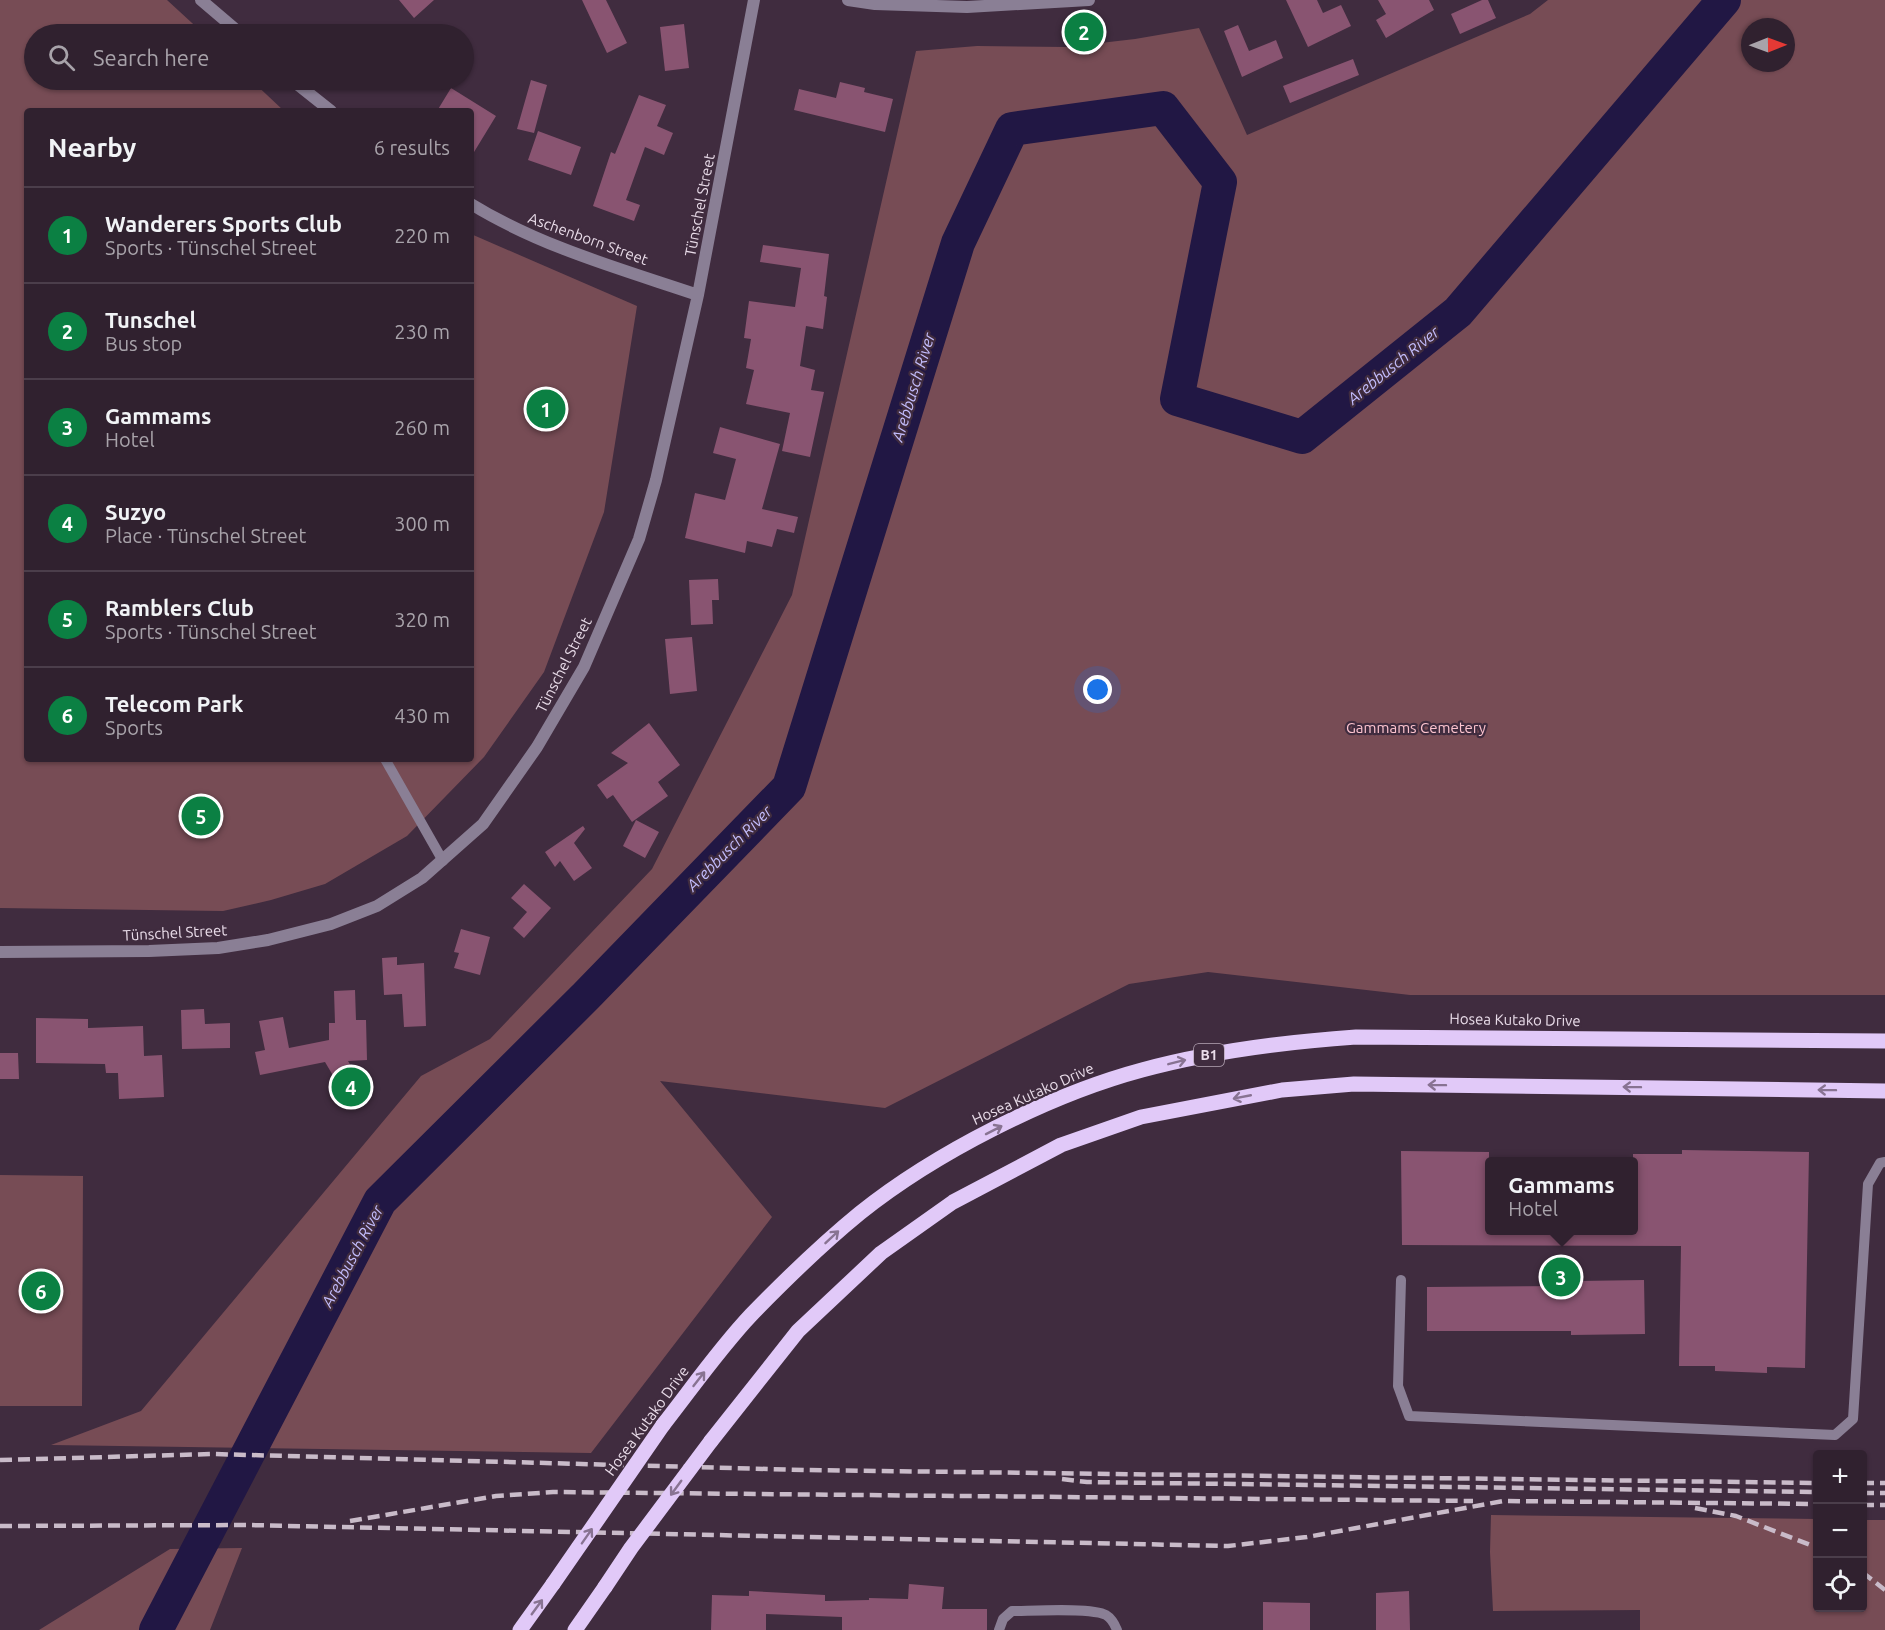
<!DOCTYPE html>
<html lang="en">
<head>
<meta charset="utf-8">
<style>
	:root { --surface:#30212f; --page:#382937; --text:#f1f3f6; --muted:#a8a3aa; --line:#4b3e4b; --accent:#0b8043 }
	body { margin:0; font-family:Ubuntu,sans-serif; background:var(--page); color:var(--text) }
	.controls { position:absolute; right:18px; bottom:18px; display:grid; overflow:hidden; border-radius:6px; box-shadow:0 2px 4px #0004 }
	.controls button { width:54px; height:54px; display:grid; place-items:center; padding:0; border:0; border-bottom:2px solid var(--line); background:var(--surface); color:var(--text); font:30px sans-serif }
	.compass { position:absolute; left:1741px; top:18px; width:54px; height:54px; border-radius:50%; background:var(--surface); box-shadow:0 2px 4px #0004; rotate:89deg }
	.you { position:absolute; left:1098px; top:690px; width:21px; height:21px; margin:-15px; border:4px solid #fff; border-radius:50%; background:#1a73e8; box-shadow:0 0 0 9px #1a73e833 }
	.badge { display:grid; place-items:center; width:39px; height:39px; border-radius:50%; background:var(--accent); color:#fff; font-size:20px; font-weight:700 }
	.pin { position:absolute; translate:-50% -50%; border:3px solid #fff; box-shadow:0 2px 6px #0006 }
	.popup { position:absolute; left:1485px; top:1157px; width:153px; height:78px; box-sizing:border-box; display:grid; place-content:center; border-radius:6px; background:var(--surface); filter:drop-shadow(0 2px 4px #0005); font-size:20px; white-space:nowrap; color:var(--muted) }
	.popup b { font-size:22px; color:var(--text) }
	.popup::after { content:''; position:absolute; left:50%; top:100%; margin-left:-12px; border:12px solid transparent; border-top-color:var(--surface) }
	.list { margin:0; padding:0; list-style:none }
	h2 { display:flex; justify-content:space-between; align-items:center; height:78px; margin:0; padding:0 24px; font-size:26px }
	h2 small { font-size:20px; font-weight:400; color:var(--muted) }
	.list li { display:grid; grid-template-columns:39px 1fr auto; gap:18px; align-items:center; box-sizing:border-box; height:96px; padding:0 24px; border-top:2px solid var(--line) }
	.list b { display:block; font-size:22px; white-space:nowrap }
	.list p { margin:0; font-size:20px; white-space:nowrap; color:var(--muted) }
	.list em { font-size:20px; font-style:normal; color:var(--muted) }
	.icon { flex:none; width:33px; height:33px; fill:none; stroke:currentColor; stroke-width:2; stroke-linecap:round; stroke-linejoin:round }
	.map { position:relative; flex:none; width:1885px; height:1630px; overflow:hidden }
	.search { position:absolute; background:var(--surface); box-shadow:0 2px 4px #0004; left:24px; top:24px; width:450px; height:66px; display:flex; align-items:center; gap:15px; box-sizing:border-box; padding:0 21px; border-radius:33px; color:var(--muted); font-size:22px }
	.panel { position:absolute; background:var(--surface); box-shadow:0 2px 4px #0004; left:24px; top:108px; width:450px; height:654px; border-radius:6px }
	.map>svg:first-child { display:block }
	.green { fill:#774c55; fill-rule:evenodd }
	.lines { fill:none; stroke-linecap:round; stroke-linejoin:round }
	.river { stroke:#211744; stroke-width:34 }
	.building { fill:#895471 }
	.service { stroke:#8a7f95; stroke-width:10 }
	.minor { stroke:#8a7f95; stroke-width:12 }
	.tertiary { stroke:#8a7f95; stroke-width:12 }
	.primary { stroke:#e1c9f8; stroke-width:15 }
	.rail { stroke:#c9bbc9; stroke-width:4.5; stroke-dasharray:12 6; stroke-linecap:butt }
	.primary-bridge { stroke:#e1c9f8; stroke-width:15 }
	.oneway { stroke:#887392 }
	.labels { text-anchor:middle; stroke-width:4.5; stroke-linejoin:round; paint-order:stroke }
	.shield { fill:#402c3f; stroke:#b6a7b6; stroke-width:1.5 }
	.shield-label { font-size:14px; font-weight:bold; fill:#e9dce9 }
	.street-label { font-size:15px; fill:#e9dce9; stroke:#402c3f }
	.park-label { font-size:15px; fill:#fdc4cf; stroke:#402c3f }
	.water-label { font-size:16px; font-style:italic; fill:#c3bdfd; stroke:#402c3f }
</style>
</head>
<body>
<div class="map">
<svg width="1885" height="1630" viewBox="0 0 1885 1630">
	<rect width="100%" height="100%" fill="#402c3f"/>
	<!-- green -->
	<path class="green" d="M0,0H167L204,34H34V80H251L284,111H27V759H471V234L637,306L604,512L544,672L484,757L407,836L325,884L271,900L223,911L0,908Z
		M1548,0H1885V995H1410L1208,972L1129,984L885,1108L660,1081L772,1217L591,1453L51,1445L141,1411L421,1076L490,1039L652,869L792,595L916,51L977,46L1066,47L1135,39L1199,28L1247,135L1530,14ZM1750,27H1786V63H1750Z
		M0,1175L83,1176L82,1406H0Z
		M1491,1515L1817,1519L1818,1608H1862L1863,1520H1885V1630H1640V1610L1493,1611L1490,1552Z
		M242,1548L210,1630H39L170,1549Z"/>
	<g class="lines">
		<!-- river -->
		<path class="river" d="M156,1630L380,1201L586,996L789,787L958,243L1012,129L1163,108L1220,182L1177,399L1302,437L1458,312L1724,0"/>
	</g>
	<!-- building -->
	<path class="building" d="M399,0H434L414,18Z
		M582,0H606L627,43L607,53Z
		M1286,0H1317L1323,13L1341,5L1351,26L1308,47Z
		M1378,0H1429L1434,10L1386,38L1376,20L1386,14Z
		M1482,0H1488L1496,18L1460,34L1451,14Z
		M684,24L689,68L665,71L660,27Z
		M1238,25L1249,51L1276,40L1283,58L1242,77L1224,31Z
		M1353,59L1359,75L1290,103L1283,86Z
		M531,80L547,85L534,133L517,129Z
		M840,82L865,88L864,92L893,99L885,132L794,110L799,89L836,98Z
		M451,88L496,116L471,157V111H437Z
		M639,95L666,105L657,126L673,133L664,155L645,147L626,200L640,205L634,221L593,206L611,152L615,154Z
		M538,131L581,147L571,175L528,160Z
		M763,245L829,254L824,296L827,297L823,329L806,326L800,366L815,370L811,390L824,392L810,457L782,451L790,413L746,404L754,370L746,368L751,339L744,338L749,301L795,307L801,268L760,262Z
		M720,427L780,444L762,509L798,517L794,533L777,529L772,547L747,541L745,553L685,538L695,493L725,500L736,459L713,453Z
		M718,579L719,600H712L713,624L691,625L689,580Z
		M692,637L697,691L670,694L665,639Z
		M649,723L680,765L658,782L668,796L632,822L613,795L607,799L597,785L628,763L611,753Z
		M636,820L659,832L645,858L623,846Z
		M583,826L585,829L574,843L592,868L574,881L560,861L555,867L545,852Z
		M524,884L551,908L524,938L513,928L527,912L511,898Z
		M461,929L490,937L480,975L454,968L459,953L454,952Z
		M397,957V965L424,963L426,1026L404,1027L402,994L384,995L382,958Z
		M355,990L356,1020H366L367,1060L348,1061L365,1091L348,1101L325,1062L260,1075L255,1052L265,1050L259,1021L283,1017L289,1048L329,1040V1023H335L334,991Z
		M204,1009L205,1024L230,1023V1048L182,1049L181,1010Z
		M36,1018L88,1019V1028L143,1026L144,1056L162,1055L164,1097L119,1099L118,1073H106L105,1064L36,1063Z
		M0,1053H18L19,1079H0Z
		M1682,1150L1809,1152L1805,1368L1767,1367V1373L1715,1371V1366H1679L1681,1246L1402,1245L1401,1151L1489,1152V1230H1633V1154H1682Z
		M1644,1280L1645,1334L1571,1335V1331H1427V1287L1579,1286V1281Z
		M909,1584L944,1587L942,1609H987V1630H842V1617L766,1614V1630H711L712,1595L749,1596V1591L825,1595V1601L869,1600V1598L908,1599Z
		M1409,1591L1410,1630H1376V1593Z
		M1263,1602L1310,1603V1630H1263Z"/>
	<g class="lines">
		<!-- service -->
		<path class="service" d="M385,759L443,861
			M1401,1280L1398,1386L1409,1416L1835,1435L1853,1419L1868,1184L1880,1163L1885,1162
			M999,1630L1003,1619L1012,1611C1030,1611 1092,1607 1106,1615C1111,1618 1115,1625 1117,1630"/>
		<!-- minor -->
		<path class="minor" d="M201,0L241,34
			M292,80L331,111
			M471,204C541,247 621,269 698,295
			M0,952L149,951L218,948L268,940L331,924L377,906L422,878L483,824L537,747L584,667L639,539L656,480L698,295L754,0"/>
		<!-- tertiary -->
		<path class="tertiary" d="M848,0L875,4L967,7L1089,0"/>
		<!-- primary -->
		<path class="primary" d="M663,1425C692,1388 719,1349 751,1315C785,1280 822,1244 860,1213C935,1153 1049,1095 1142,1070C1212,1051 1284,1042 1356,1037L1885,1041
			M711,1441L798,1331L881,1253L953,1202L1061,1145L1141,1117L1282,1090L1354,1084L1885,1091
			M520,1630L553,1584
			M575,1630L605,1587"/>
		<!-- rail -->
		<path class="rail" d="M0,1460L213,1454L804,1470L1818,1483
			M1062,1479L1087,1482L1818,1492
			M1862,1483H1885
			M1862,1493H1885
			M1862,1505H1885
			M1695,1508L1736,1516L1818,1548
			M350,1521L496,1496L553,1492L1473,1501
			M0,1526L247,1525L1228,1546L1307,1537L1503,1501L1818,1504
			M1862,1572L1885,1590"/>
		<!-- primary-bridge -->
		<path class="primary-bridge" d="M553,1584L663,1425
			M605,1587L631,1548L711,1441"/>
	</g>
	<!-- one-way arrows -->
	<defs><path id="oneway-shaft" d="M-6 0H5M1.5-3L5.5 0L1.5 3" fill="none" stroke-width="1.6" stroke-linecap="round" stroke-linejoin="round" transform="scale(1.5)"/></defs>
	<g class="oneway">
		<use href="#oneway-shaft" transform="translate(1177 1062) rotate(-14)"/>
		<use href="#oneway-shaft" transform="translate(1437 1085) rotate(-179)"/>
		<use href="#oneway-shaft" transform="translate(1632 1087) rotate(-179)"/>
		<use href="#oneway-shaft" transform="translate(1827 1090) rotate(-179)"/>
		<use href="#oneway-shaft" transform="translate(1242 1097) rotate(169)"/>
		<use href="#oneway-shaft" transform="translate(994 1130) rotate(-27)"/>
		<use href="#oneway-shaft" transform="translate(832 1237) rotate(-43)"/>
		<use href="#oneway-shaft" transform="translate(699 1379) rotate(-52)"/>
		<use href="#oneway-shaft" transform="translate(676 1488) rotate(126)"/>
		<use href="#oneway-shaft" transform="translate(587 1536) rotate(-55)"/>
		<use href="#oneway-shaft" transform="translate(537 1607) rotate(-54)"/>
	</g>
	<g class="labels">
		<!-- shield labels -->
		<rect class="shield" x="1194" y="1044" width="30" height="22" rx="4.5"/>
		<g class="shield-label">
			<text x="1209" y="1060">B1</text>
		</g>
		<!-- street labels -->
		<g class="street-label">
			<text transform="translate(700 205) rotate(-79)" y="5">Tünschel Street</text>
			<text transform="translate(588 239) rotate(20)" y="5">Aschenborn Street</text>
			<text transform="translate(564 665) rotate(-63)" y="5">Tünschel Street</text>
			<text transform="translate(175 933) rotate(-3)" y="5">Tünschel Street</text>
			<text transform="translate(1515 1020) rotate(1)" y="5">Hosea Kutako Drive</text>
			<text transform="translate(1033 1094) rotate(-24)" y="5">Hosea Kutako Drive</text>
			<text transform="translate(647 1421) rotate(-54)" y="5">Hosea Kutako Drive</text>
		</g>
		<!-- park labels -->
		<g class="park-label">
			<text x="1416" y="733">Gammams Cemetery</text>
		</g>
		<!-- water labels -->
		<g class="water-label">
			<text transform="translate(1393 365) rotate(-39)" y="6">Arebbusch River</text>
			<text transform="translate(913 387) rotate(-73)" y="6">Arebbusch River</text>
			<text transform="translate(729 848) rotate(-45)" y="6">Arebbusch River</text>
			<text transform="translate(352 1256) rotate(-62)" y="6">Arebbusch River</text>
		</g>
	</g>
</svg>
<div class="controls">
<button>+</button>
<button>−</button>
<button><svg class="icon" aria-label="locate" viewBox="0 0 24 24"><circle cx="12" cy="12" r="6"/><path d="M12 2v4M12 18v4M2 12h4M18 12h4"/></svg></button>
</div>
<svg class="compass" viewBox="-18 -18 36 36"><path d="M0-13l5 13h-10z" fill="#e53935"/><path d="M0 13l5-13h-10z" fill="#a8a3aa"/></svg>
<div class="you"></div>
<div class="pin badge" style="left:546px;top:409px">1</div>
<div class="pin badge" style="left:1084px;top:32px">2</div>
<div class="pin badge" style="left:1561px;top:1277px">3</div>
<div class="popup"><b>Gammams</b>Hotel</div>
<div class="pin badge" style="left:351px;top:1087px">4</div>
<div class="pin badge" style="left:201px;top:816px">5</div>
<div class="pin badge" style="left:41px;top:1291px">6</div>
<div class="search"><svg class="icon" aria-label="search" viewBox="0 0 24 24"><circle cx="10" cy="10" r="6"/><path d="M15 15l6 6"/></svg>Search here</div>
<section class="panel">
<h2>Nearby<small>6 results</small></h2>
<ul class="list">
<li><span class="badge">1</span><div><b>Wanderers Sports Club</b><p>Sports · Tünschel Street</p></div><em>220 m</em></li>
<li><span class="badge">2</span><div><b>Tunschel</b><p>Bus stop</p></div><em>230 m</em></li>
<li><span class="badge">3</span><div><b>Gammams</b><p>Hotel</p></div><em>260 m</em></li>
<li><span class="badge">4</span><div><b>Suzyo</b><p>Place · Tünschel Street</p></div><em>300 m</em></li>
<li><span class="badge">5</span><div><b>Ramblers Club</b><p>Sports · Tünschel Street</p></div><em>320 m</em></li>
<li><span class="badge">6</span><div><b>Telecom Park</b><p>Sports</p></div><em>430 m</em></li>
</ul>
</section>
</div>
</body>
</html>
